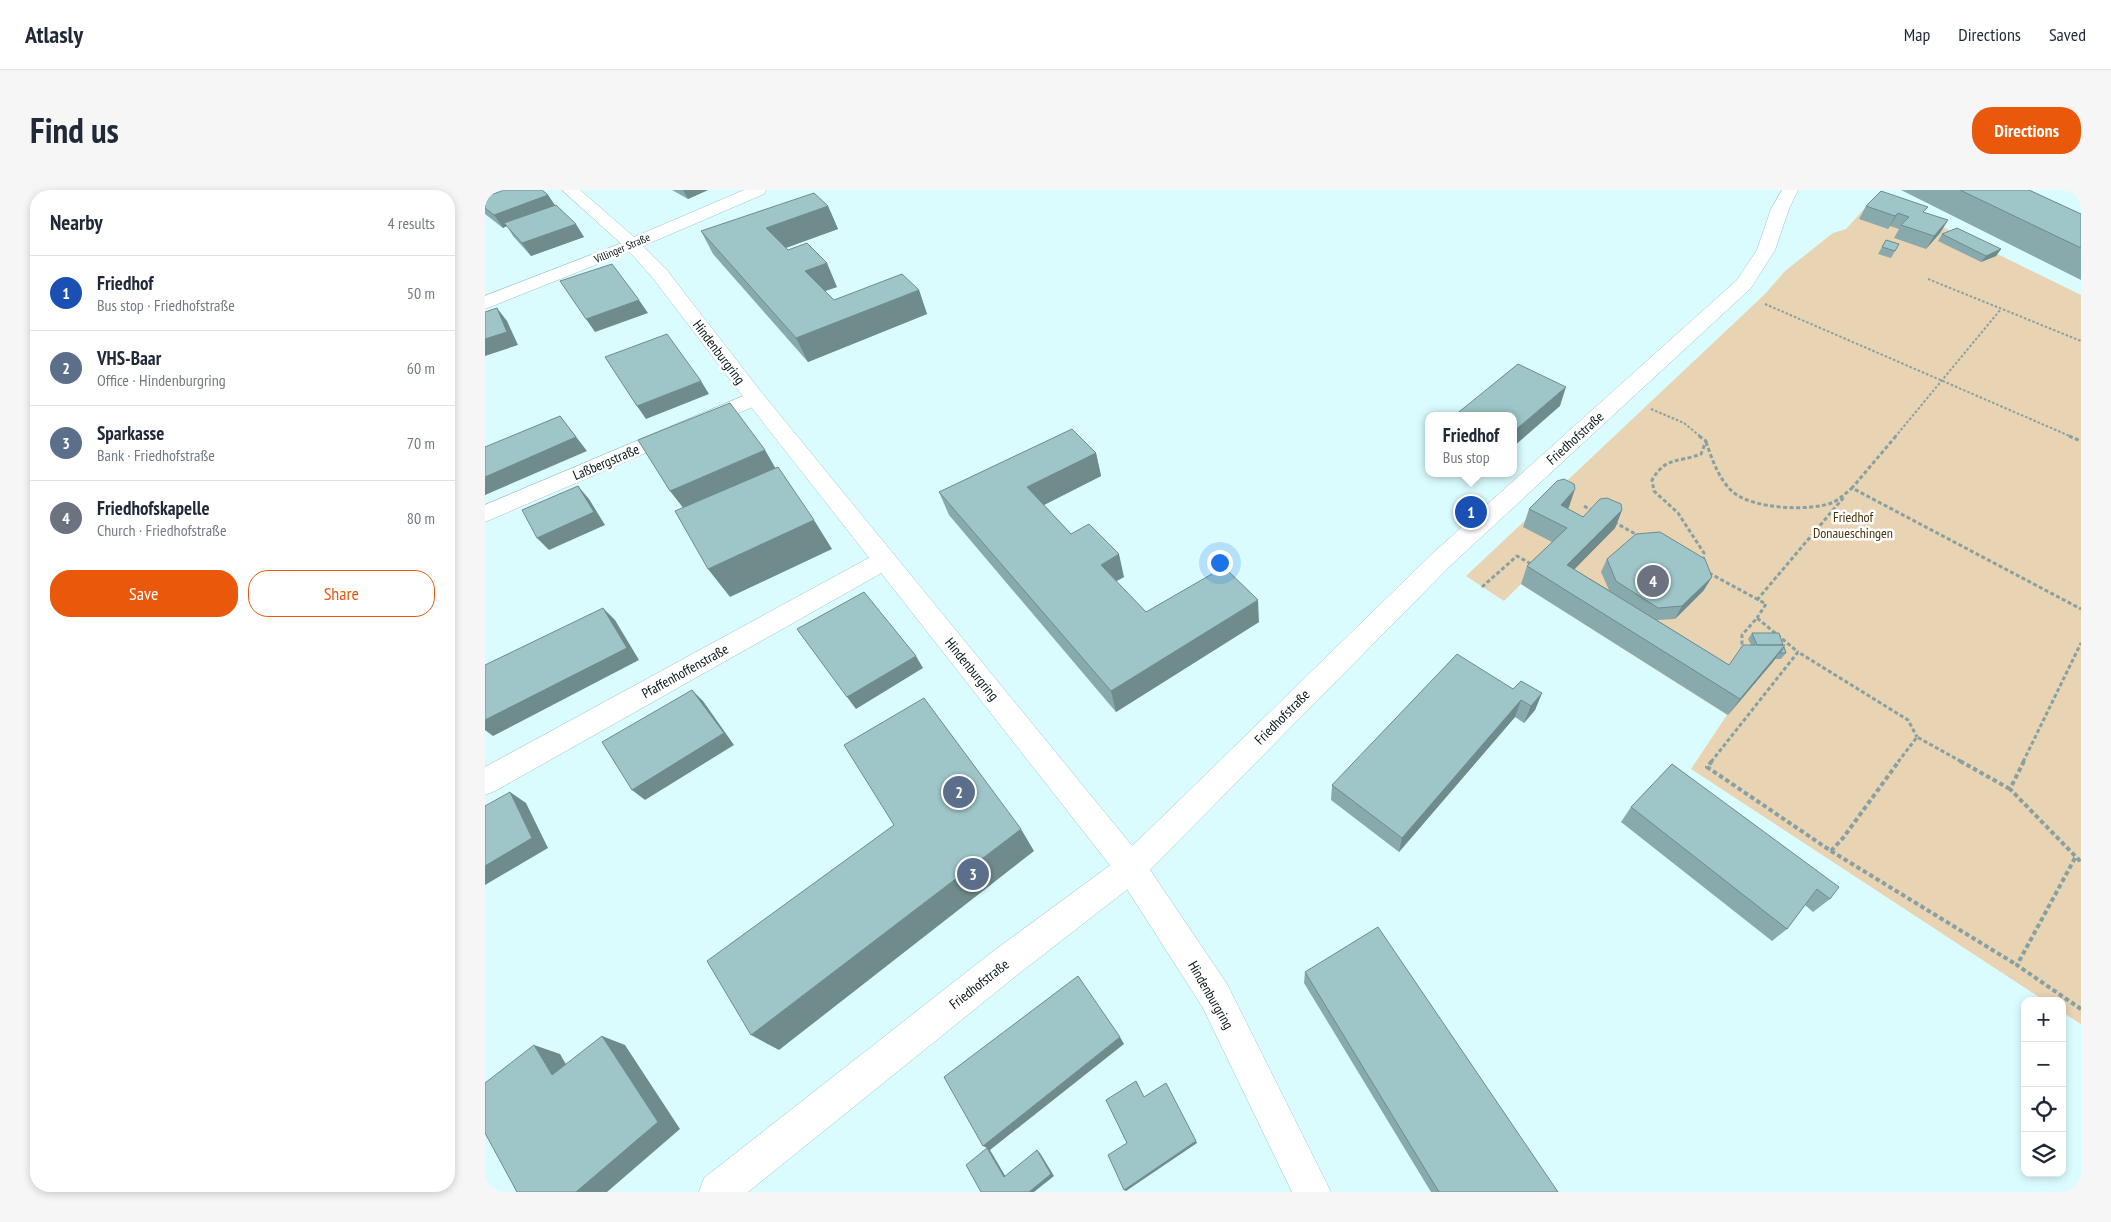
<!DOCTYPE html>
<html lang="en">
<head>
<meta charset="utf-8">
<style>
	:root { --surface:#fff; --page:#f6f6f7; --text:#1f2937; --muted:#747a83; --line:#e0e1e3; --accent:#ea580c }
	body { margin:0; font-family:"PT Sans Narrow",sans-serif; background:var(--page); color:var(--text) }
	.controls { position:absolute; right:15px; bottom:15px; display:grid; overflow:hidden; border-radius:10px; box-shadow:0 2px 8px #0003 }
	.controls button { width:45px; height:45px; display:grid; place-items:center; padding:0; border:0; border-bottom:1px solid var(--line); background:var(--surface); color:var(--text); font:25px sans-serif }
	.you { position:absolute; left:734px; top:372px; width:18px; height:18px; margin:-12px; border:4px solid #fff; border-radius:50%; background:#1a73e8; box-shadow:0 0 0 8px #1a73e833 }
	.badge { display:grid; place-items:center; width:32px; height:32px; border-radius:50%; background:var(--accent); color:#fff; font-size:16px; font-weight:700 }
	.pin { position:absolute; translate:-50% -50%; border:2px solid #fff; box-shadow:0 1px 5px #0006 }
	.popup { position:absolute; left:940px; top:222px; width:92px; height:65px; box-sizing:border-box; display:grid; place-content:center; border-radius:10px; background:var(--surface); filter:drop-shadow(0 1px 4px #0005); font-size:16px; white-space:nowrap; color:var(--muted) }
	.popup b { font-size:19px; color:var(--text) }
	.popup::after { content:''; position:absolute; left:50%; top:100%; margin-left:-10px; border:10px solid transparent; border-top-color:var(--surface) }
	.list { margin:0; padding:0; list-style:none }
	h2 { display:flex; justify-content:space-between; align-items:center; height:65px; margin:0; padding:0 20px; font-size:21px }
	h2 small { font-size:16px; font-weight:400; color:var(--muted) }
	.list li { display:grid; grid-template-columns:32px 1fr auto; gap:15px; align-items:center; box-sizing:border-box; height:75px; padding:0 20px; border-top:1px solid var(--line) }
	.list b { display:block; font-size:19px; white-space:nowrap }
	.list p { margin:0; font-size:16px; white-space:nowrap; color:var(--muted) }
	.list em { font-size:16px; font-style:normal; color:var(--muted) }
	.actions { display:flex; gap:10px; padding:15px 20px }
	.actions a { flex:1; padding:11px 0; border:1px solid var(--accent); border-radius:20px; text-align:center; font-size:18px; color:var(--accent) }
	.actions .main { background:var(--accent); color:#fff }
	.icon { flex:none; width:28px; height:28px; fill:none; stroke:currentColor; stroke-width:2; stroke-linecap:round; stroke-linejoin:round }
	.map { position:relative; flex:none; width:1596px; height:1002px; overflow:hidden; border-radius:20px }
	header { display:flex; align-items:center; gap:30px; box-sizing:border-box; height:70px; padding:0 25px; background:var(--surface); border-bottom:1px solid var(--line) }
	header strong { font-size:24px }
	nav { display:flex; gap:28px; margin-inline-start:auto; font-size:18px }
	.intro { display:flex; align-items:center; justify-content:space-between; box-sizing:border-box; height:120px; padding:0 30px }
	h1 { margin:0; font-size:35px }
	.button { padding:12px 22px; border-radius:20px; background:var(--accent); color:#fff; font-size:18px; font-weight:700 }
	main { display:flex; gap:30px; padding:0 30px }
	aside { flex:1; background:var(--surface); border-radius:20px; box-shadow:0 2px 8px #0003 }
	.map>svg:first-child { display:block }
	.green { fill:#e8d3b3 }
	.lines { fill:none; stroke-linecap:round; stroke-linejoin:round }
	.minor-casing { stroke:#9cc5c7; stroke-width:1 }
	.secondary-casing { stroke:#9cc5c7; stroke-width:1 }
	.path-far2 { stroke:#87a1a3; stroke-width:2; stroke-dasharray:2.5 2; stroke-linecap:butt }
	.path-far1 { stroke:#87a1a3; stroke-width:3; stroke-dasharray:4 2.5; stroke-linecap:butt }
	.path { stroke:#87a1a3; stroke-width:4; stroke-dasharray:4.5 3; stroke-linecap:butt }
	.minor { fill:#fff; fill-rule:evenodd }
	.secondary { fill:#fff; fill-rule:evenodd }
	.wall { fill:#88aaac }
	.shaded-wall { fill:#6f8b8c }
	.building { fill:#9ec6c8; stroke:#6f8b8c }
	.labels { text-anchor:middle; stroke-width:5; stroke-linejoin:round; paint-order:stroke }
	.far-street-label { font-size:11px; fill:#071718; stroke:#fff }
	.street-label { font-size:14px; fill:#071718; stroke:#fff }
	.park-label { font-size:14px; fill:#4c340a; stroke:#fff }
</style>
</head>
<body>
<header>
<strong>Atlasly</strong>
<nav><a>Map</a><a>Directions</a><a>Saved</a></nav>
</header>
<div class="intro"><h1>Find us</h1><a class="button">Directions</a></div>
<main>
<aside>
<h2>Nearby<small>4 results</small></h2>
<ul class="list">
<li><span class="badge" style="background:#1a4fb4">1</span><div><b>Friedhof</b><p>Bus stop · Friedhofstraße</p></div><em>50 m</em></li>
<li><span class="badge" style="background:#5c6f8a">2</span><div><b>VHS-Baar</b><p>Office · Hindenburgring</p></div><em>60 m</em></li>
<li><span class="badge" style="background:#5c6f8a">3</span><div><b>Sparkasse</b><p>Bank · Friedhofstraße</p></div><em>70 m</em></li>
<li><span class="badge" style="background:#6b7280">4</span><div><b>Friedhofskapelle</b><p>Church · Friedhofstraße</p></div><em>80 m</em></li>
</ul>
<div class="actions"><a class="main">Save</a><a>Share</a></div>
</aside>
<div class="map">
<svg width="1596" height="1002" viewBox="0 0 1596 1002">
	<rect width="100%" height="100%" fill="#dbfcfe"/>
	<!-- green -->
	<path class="green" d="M1390,7L1425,21L1596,105V834L1577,822V811H1560L1206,579L1242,525L1036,394L1019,411L981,386L1280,104L1300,81L1348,43L1361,39Z"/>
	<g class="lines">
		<!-- minor casing -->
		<g class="minor-casing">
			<path id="minor" d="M1297,0H1313L1304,19L1290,60L1266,98L966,375L657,688L531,786L263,1002H214L219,988L507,762L635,668L948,363L1252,90L1272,60L1286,19Z
				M147,49L153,50L156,54L153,58L0,119V106Z
				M270,201L277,203L281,208L277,213L0,332V315Z
				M400,361L409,364L412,370L409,376L10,601L0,605V577L391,364Z"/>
		</g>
		<!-- secondary casing -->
		<g class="secondary-casing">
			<path id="secondary" d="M77,0H95L149,47L259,0H281L279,4L158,56L181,79L277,203L657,668L742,794L846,1002H807L718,818L635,688L263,213L167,87L141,58Z"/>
		</g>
		<!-- path-far2 -->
		<path class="path-far2" d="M1443,89L1596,151
			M1280,114L1587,247
			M1166,219L1199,233L1216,247
			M1410,247L1516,119"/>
		<!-- path-far1 -->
		<path class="path-far1" d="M1214,246L1221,251L1216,264C1193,273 1181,266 1167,290L1169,301L1193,323L1219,363L1218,372
			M1411,246L1367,298L1596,419
			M1584,246L1596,251
			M1221,252C1227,269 1234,290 1248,302C1267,319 1326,322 1349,312C1356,308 1361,303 1367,298
			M1099,316L1108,321
			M1129,332L1154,346
			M1224,383L1281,414L1272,428
			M997,397L1032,366L1048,375
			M1272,410L1359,307
			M1257,461V445L1272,428L1313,462
			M1226,572L1313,462L1423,530L1432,547
			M1413,572L1432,547L1477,572
			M1538,572L1596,453"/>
		<!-- path -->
		<path class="path" d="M1227,571L1222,577L1346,661L1532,775
			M1475,571L1525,599
			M1539,571L1525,599L1596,672
			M1346,661L1358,648L1414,571
			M1590,668L1532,775L1596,819"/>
		<!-- minor -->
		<use href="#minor" class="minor"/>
		<!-- secondary -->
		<use href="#secondary" class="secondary"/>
	</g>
	<!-- wall -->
	<path class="wall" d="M187,0H223L203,9Z
		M1416,0H1544L1596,24V90Z
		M63,5L70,16L99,47L46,66L28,46L22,36L18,38L0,24V7Z
		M343,16L353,39L301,58L352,97L340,101L349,110L434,100L442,124L323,172L228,64L216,41Z
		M1381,16L1440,23L1463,30L1455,43L1441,59L1409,48L1414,39L1405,36L1403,39L1374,29Z
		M1457,44L1516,59L1511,66L1496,72L1453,51Z
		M1401,50L1414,54L1406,68L1393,64Z
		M944,247V267L940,266Z
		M611,263L616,286L559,315L586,344L639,387L631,391L661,422L774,432L631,522L464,325L454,302Z
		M972,283H998L988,292Z
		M1084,317L1083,319L1098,327L1137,320L1130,338L1089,379L1124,400L1116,382L1122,369L1219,400L1190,429L1172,430L1244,475L1266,455L1263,449L1267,443L1299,457L1301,463L1296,469H1290L1243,525L1036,394L1042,376L1067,352L1038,337L1044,319Z
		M1028,499L1057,503L1050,520L1039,533L1030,527L914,662L846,610L847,595Z
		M1187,574L1345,709L1328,722L1320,715L1302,739L1287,751L1136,632L1146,617Z
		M820,782L1073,1002H946L819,793Z"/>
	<!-- shaded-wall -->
	<path class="shaded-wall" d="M0,0H9L0,4Z
		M198,0H223L203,9Z
		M63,5L72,18L19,33L22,36L18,38L9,25Z
		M343,16L353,39L292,61L281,38Z
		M1413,23L1405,36L1403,39L1410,26Z
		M1463,30L1455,43L1441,59L1449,46Z
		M91,34L99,47L46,66L37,53Z
		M1516,59L1511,66L1496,72L1501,66Z
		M342,73L352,97L331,104L320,81Z
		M434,100L442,124L323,172L311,148Z
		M154,110L163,123L110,142L101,129Z
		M12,118L22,131L33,155L0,166V149Z
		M216,191L224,204L161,229L152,216Z
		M1081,197L1075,216L1028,257V242Z
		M75,226L102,261L0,305V287Z
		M280,260L291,279L199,319L185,301Z
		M611,263L616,286L549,320L542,297Z
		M990,283H998L988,292Z
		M93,296L104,309L120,335L64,360L52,348Z
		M1090,299L1084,317L1069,333L1076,315Z
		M1137,320L1130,338L1076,393L1082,375Z
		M329,330L347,359L245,407L223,379Z
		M634,364L639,387L621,397L616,375Z
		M1227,387L1219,400L1190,429L1197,416Z
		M773,410L774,432L631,522L626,501Z
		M118,418L130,430L154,470L8,546L0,540V530Z
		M1300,455L1288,472L1243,525L1255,509Z
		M431,466L438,478L371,519L362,507Z
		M207,500L218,511L249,555L160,610L147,600Z
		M1057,503L1050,520L1039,533L1046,516Z
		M1036,510L1030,527L914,662L917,648Z
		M25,602L41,613L63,658L0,695V676Z
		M536,639L549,661L294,860L266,845Z
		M117,846L140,855L195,939L122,1002H91Z
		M635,847L639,854L505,960L522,989L519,987L502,958L498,956Z
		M49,855L75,864L92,893L67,885Z
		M711,951L712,953L641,1001L639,1000Z
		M552,960L555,963L569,986L549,1002H544Z"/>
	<!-- building -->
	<path class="building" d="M19,0H57L63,5L9,25L0,18V7Z
		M1475,0H1544L1596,24V58Z
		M1396,1L1443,17L1438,22L1463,30L1449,46L1416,35L1424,27L1413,23L1410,26L1381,16Z
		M329,3L343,16L281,38L303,60L322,53L342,73L320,81L349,110L417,84L434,100L311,148L216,41Z
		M71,15L91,34L37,53L19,33Z
		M1472,38L1516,59L1501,66L1457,44Z
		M1401,50L1414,54L1410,61L1397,57Z
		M127,74L154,110L101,129L75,91Z
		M12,118L22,142L0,149V122Z
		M182,144L216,191L152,216L120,167Z
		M1033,174L1081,197L1028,242V226H969Z
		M245,213L280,260L185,301L153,250Z
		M75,226L91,247L0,287V257Z
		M587,239L611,263L542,297L586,344L604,334L634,364L616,375L661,422L739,377L773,410L626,501L454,302Z
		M293,277L329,330L223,379L190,321Z
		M1079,289L1089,294L1090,299L1076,315L1098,327L1115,309L1122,308L1136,314L1137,320L1082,375L1244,475L1258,455H1300L1255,509L1042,376L1082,338L1044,319L1072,291Z
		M93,296L109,322L52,348L37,320Z
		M1175,342L1220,369L1227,387L1197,416L1173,418L1131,391L1122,369L1151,344Z
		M379,402L431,466L362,507L312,439Z
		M118,418L142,458L0,530V475Z
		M1267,443H1294L1298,455H1272Z
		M1299,457L1301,463H1295Z
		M972,464L1028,499L1036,491L1057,503L1046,516L1036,510L917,648L847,595Z
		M207,500L239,543L147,600L117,552Z
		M439,508L536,639L266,845L222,771L409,635L359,555Z
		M1187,574L1354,697L1345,709L1332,699L1302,739L1146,617Z
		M25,602L47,648L0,676V616Z
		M893,737L1073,1002H954L820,782Z
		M593,786L635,847L498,956L459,887Z
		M117,846L173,932L91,1002H32L0,943V893L49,855L67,885Z
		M651,891L659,907L681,893L711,951L639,1000L623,965L642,953L621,910Z
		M502,958L519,987L552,960L566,984L544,1002H496L481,975Z"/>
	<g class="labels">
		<!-- far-street labels -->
		<g class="far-street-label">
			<text transform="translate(137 58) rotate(-23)" y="4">Villinger Straße</text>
		</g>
		<!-- street labels -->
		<g class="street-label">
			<text transform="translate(234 162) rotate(53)" y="5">Hindenburgring</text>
			<text transform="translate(1090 248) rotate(-42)" y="5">Friedhofstraße</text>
			<text transform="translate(121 272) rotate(-23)" y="5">Laßbergstraße</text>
			<text transform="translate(487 479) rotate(51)" y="5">Hindenburgring</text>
			<text transform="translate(200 481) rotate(-29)" y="5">Pfaffenhoffenstraße</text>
			<text transform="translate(797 527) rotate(-45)" y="5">Friedhofstraße</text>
			<text transform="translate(494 794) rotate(-38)" y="5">Friedhofstraße</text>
			<text transform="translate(726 805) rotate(60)" y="5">Hindenburgring</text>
		</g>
		<!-- park labels -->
		<g class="park-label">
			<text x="1368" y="332">Friedhof<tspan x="1368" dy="16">Donaueschingen</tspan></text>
		</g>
	</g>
</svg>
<div class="controls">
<button>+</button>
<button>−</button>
<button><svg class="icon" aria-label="locate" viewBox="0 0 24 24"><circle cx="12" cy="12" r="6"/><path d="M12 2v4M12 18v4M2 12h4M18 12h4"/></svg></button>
<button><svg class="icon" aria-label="layers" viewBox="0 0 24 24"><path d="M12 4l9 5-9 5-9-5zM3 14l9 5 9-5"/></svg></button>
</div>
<div class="you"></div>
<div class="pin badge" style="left:986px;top:322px;background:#1a4fb4">1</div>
<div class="popup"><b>Friedhof</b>Bus stop</div>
<div class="pin badge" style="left:474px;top:602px;background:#5c6f8a">2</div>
<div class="pin badge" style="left:488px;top:684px;background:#5c6f8a">3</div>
<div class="pin badge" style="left:1168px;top:391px;background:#6b7280">4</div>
</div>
</main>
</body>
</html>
